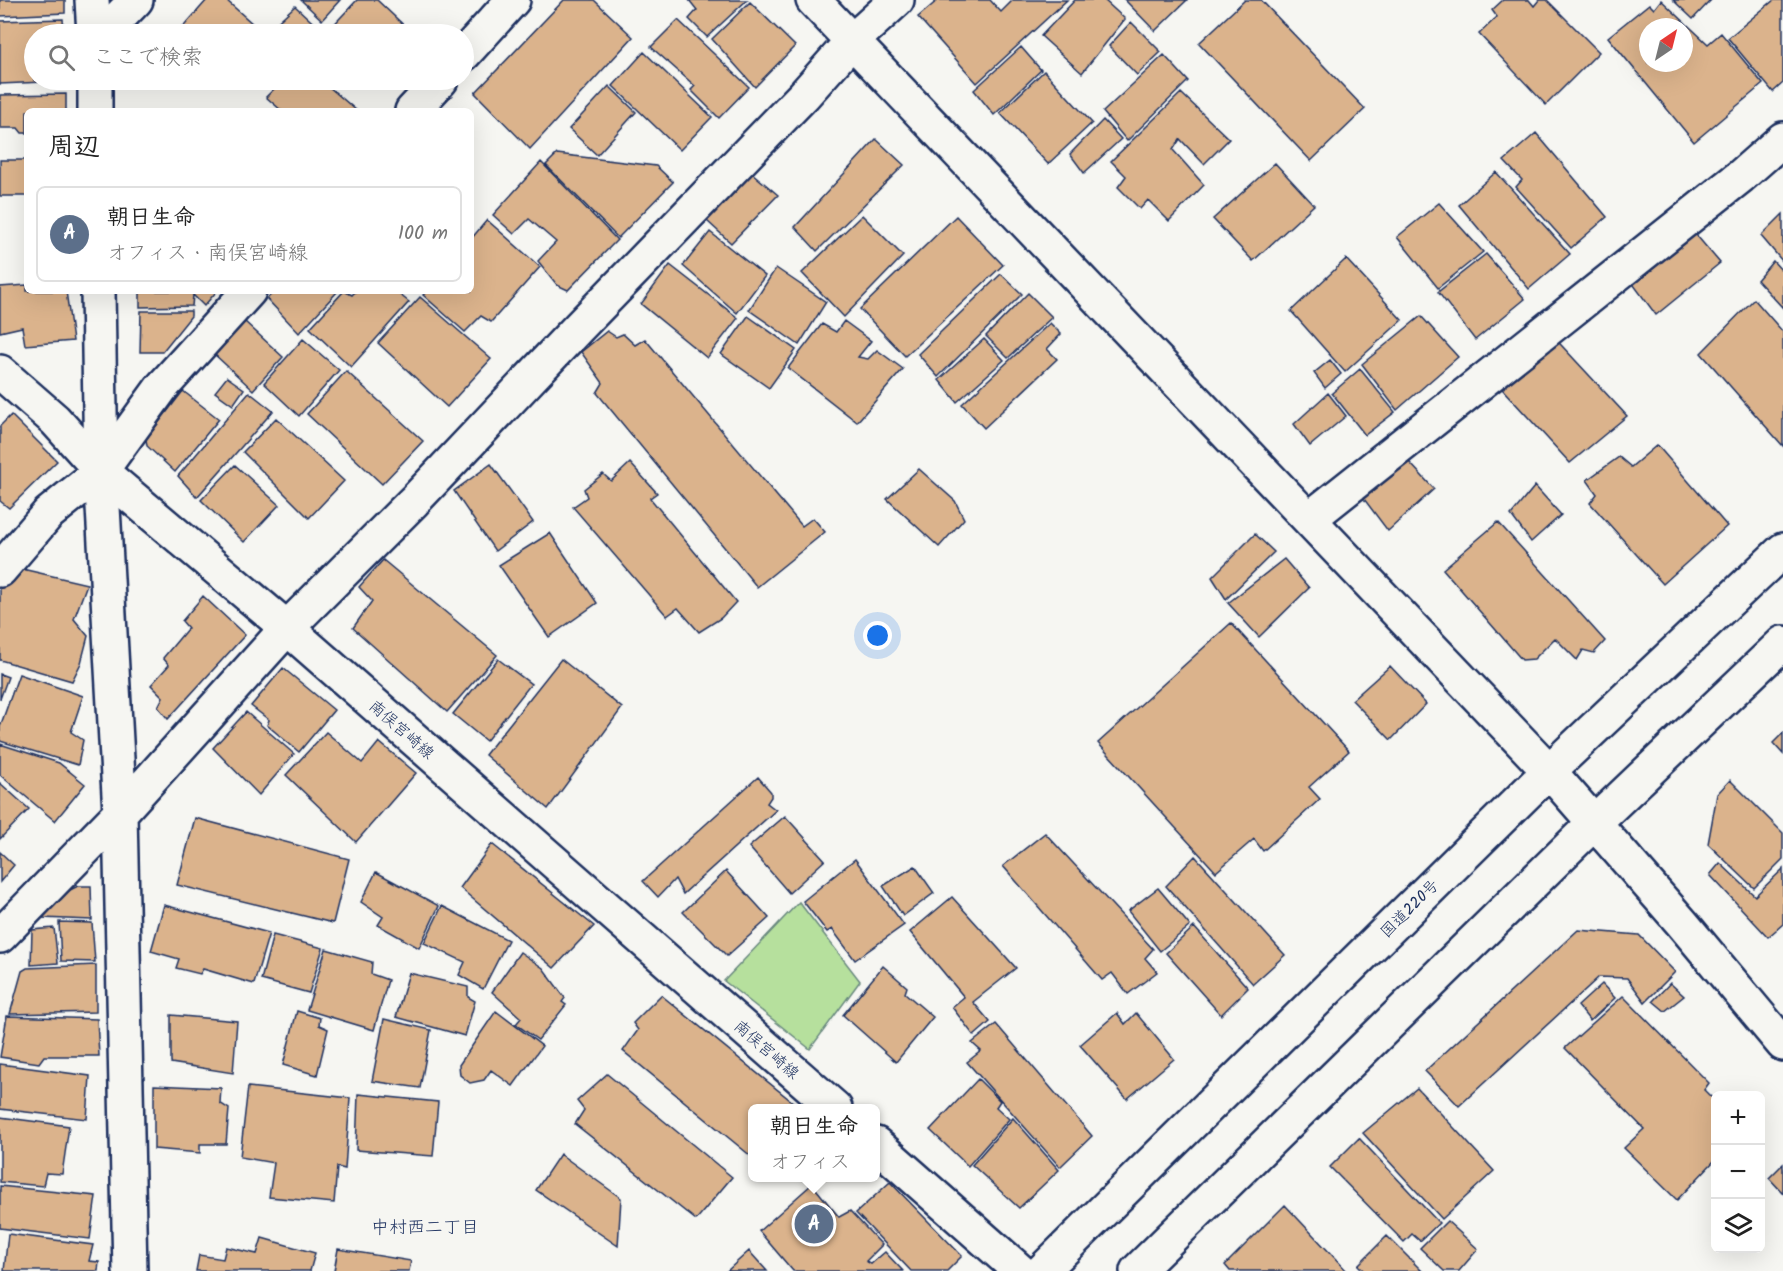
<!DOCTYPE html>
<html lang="ja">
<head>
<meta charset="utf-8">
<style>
	:root { --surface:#fff; --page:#f2f2f2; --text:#222; --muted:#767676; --line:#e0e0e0; --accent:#111827 }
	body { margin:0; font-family:Kalam,"Klee One",sans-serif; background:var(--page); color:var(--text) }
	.controls { position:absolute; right:18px; bottom:18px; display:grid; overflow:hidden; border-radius:9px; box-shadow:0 6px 24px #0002 }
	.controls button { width:54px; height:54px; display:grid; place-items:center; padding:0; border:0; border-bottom:2px solid var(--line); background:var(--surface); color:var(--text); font:30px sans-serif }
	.compass { position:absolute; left:1639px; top:18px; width:54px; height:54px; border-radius:50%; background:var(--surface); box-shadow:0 6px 24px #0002; rotate:35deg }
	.you { position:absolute; left:878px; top:636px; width:21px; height:21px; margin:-15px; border:4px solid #fff; border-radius:50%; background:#1a73e8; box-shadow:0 0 0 9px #1a73e833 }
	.badge { display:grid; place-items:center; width:39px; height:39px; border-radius:50%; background:var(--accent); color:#fff; font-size:20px; font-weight:700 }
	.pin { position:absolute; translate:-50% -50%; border:3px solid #fff; box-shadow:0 2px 6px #0006 }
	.popup { position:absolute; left:748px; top:1104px; width:132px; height:78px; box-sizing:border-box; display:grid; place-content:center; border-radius:9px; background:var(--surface); filter:drop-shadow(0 2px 4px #0005); font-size:20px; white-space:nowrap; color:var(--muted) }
	.popup b { font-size:22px; color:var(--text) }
	.popup::after { content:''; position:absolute; left:50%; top:100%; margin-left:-12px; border:12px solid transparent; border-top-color:var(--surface) }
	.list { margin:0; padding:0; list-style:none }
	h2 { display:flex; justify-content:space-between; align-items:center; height:78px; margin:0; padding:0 24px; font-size:26px }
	h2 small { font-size:20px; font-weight:400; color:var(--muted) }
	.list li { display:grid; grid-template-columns:39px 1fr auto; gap:18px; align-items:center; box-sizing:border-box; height:96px; margin:0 12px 12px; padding:0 12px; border:2px solid var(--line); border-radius:9px }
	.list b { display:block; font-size:22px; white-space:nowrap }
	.list p { margin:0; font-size:20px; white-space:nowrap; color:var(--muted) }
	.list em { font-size:20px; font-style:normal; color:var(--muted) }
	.icon { flex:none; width:33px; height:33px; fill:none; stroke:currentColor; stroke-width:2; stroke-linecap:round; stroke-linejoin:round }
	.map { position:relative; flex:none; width:1783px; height:1271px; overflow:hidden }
	.search { position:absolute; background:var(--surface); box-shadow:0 6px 24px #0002; left:24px; top:24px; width:450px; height:66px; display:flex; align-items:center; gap:15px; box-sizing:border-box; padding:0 21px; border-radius:33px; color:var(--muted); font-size:22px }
	.panel { position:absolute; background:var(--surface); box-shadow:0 6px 24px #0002; left:24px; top:108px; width:450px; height:186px; border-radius:9px }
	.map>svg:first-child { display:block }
	.green { fill:#b6e09d; stroke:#68887e; stroke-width:1.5 }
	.building { fill:#dbb38c; stroke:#1b2f5e; stroke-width:1.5; fill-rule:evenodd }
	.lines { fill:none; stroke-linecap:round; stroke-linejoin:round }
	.minor-casing { stroke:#1b2f5e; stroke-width:38 }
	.major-casing { stroke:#1b2f5e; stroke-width:38 }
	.highway-casing { stroke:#1b2f5e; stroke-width:38 }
	.minor { stroke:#f6f6f2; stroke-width:33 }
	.major { stroke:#f6f6f2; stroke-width:33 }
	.highway { stroke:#f6f6f2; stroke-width:33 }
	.labels { text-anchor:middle; stroke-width:6; stroke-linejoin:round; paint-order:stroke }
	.street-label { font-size:16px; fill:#1b2f5e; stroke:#f6f6f2 }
	.neighbourhood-label { font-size:18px; fill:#1b2f5e; stroke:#f6f6f2 }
</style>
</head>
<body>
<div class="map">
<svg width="1783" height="1271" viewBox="0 0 1783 1271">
	<rect width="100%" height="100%" fill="#f6f6f2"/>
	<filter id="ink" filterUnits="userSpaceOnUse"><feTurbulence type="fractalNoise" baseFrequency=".0167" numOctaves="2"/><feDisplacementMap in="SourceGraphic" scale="12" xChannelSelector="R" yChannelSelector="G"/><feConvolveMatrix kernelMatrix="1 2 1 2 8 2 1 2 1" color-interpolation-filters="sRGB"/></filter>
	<g filter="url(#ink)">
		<!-- green -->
		<path class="green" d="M799,902L860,981L810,1049L724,981Z"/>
		<!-- building -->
		<path class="building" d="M0,0H65V13L0,16Z
			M207,0H226L264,34H177Z
			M301,0H340L322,20Z
			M357,0H377L413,34H327L326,33Z
			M564,0H594L633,37L530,149L475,93Z
			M689,0H747L707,37L689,19L697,10Z
			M938,0H990L1001,12L1013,0H1067L977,83L918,17Z
			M1075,0H1104L1125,19L1082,73L1041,36Z
			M1125,0H1187L1155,31Z
			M1245,0H1261L1365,109L1311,161L1199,43Z
			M1503,0H1529L1534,6L1539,0H1547L1599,52L1546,105L1479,34L1497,17L1492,10Z
			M1661,0L1708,44L1721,33L1763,84L1694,142L1608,37L1649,4L1654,9ZM1648,27H1684V63H1648Z
			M1673,0H1711L1693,19Z
			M1774,0H1783V83L1773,92L1728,38Z
			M750,2L795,46L755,87L712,39Z
			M295,6L323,32L321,34H276L270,29Z
			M63,19L64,34H34V80H66V81L0,84V21Z
			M678,20L749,87L719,118L691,90L695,86L651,47Z
			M1131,22L1161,52L1137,75L1109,46Z
			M1021,47L1041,70L994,115L974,90Z
			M644,52L712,117L680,150L613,86Z
			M1164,55L1188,81L1127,141L1103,112Z
			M1044,71L1092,123L1048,164L1000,113Z
			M228,80H242L236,86Z
			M283,80H321L357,111H282L266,97Z
			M609,86L636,112L597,155L569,129Z
			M1181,93L1229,139L1204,164L1180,139L1173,150L1204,185L1169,221L1148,200L1140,209L1118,187L1126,176L1111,161Z
			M66,94V111H27V133H22L18,128H0V95Z
			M1103,120L1121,139L1084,173L1070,154Z
			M1536,133L1607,217L1571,248L1516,187L1522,180L1504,161Z
			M876,139L904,165L817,251L795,227Z
			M557,154L656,166L673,182L618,238L546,165Z
			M0,160H27V196H0Z
			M541,162L617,240L568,290L557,285L538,261L556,242L529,219L514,234L493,215Z
			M1275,163L1314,205L1253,261L1213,219Z
			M1496,172L1570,254L1529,289L1459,205Z
			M752,173L778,195L731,243L707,221Z
			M1439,203L1483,252L1438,288L1397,237Z
			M1783,214V262L1761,236Z
			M862,215L903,256L844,317L802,273Z
			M956,216L1003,265L905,356L860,309Z
			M487,220L540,267L491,322L481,316L465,332L423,295L427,291H471V239Z
			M1686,223L1720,263L1656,315L1625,273Z
			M710,232L765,276L737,313L683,266Z
			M1486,254L1525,299L1475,340L1438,292Z
			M1346,259L1402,320L1345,372L1291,311Z
			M1773,261L1783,272V308L1757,280Z
			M670,265L738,318L707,358L641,304Z
			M776,268L826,302L799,345L749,310Z
			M1001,274L1022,294L938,377L918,354Z
			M27,285V291H66L73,341L25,345L22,327L0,332V287Z
			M140,291H217L204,306L193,295L192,306L140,307Z
			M274,291H338L299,333L267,299Z
			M344,291L352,295L356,291H395L409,302L351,367L310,328Z
			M1028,293L1052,317L1008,358L986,336Z
			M420,297L491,359L447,407L378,343Z
			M1754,299L1783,332V446L1701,353Z
			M141,311H191V316L162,352H140Z
			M748,316L796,350L769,388L721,354Z
			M1421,316L1458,357L1397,410L1362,364Z
			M244,321L283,357L253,390L214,354Z
			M844,321L871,341L858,357L868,359L877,350L903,369L857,422L788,368L822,324L836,332Z
			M1050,323L1061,334L1047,349L1057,359L984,428L962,404Z
			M607,331L616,337L623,334L635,345L645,339L802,526L813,518L825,532L757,587L597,393L603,383L581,352Z
			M1549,332L1627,416L1570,463L1493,379Z
			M303,339L339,370L299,416L264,383Z
			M984,339L1004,360L957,402L939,380Z
			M1330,360L1341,374L1325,388L1314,373Z
			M1360,369L1395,412L1365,435L1332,393Z
			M346,371L423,441L382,484L307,414Z
			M227,377L244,389L233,405L215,392Z
			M183,391L219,419L175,472L147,446L146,439Z
			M249,392L273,411L197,497L178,476Z
			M1328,393L1346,416L1310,446L1294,424Z
			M11,415L57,461L9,508L0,501V426Z
			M276,418L344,481L309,518L243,452Z
			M1657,445L1727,526L1663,584L1590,503L1597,494L1587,480L1619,457L1631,467Z
			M1399,451L1434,489L1388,531L1355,487Z
			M630,463L657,493L650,498L736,602L721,618L699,632L678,608L667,616L573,507L587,497L584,489L603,474L611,481Z
			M491,464L533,522L495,551L454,491Z
			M235,465L279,505L244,542L201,500Z
			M919,469L955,501L964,519L939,547L887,499Z
			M1535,486L1561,515L1531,542L1511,515Z
			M1498,522L1605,641L1594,653L1583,650L1577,660L1555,638L1534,659L1522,660L1443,569Z
			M550,533L597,603L549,637L499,565Z
			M1255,534L1274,552L1226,599L1212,577Z
			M1284,559L1309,588L1259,637L1228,603Z
			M383,560L497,655L447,712L353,628L372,601L359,587Z
			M18,568L87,584L74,619L88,636L81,663L72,681L0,660V588Z
			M203,596L245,635L168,719L158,707L163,697L151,685L169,665L163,658L188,628L182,621Z
			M1231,623L1349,751L1309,787L1320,799L1263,851L1254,839L1216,872L1098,743Z
			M498,659L531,684L486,741L453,714Z
			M561,659L622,708L548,809L485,755Z
			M1390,666L1426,704L1391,740L1352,700Z
			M283,668L334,710L299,752L267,725L269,720L251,706Z
			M0,674L8,677L0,699Z
			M19,674L83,696L71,732L83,740L78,765L0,741V727Z
			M246,712L294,754L259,795L213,748Z
			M326,732L362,763L379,742L416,773L356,842L286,775Z
			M1783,733V754L1773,743Z
			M0,744L59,763L85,784L55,821L0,775Z
			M758,777L771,792V797L767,803L776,810L683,894L675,879L658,897L643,881Z
			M1730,780L1783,833V859L1754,888L1708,844L1717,794Z
			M0,783L29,809L0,839Z
			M785,816L825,860L789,893L749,847Z
			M195,818L349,859L333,923L177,885Z
			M1045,833L1153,949L1145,958L1157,972L1128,994L1112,973L1102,980L1003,866Z
			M492,844L594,926L554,968L460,888Z
			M0,852L14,865L0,882Z
			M1195,856L1285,955L1253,984L1166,886Z
			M855,859L904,925L855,960L832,929L827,932L803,901Z
			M1720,863L1755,896L1783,869V924L1768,937L1710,875Z
			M915,866L934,893L903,916L883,886Z
			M726,871L769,918L727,956L683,912Z
			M376,872L439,906L419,948L378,925L383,917L361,902Z
			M78,886H91L92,920L42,918L51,905L64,893Z
			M1158,888L1190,926L1160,951L1128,911Z
			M952,897L1016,968L973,1002L990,1022L974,1036L952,1007L964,997L910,932Z
			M164,905L269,933L254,984L203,969L200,974L176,968L179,959L151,951Z
			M442,906L508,940L483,989L459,975L465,962L424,943Z
			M59,922L92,923L95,962L61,961Z
			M1194,927L1248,988L1221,1015L1166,953Z
			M54,928L58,963L31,965L32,930Z
			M1578,930L1639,935L1675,972L1645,1002L1627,978L1599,977L1459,1106L1425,1071Z
			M273,935L323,948L309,993L261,980Z
			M326,949L372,962L371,974L388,980L374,1030L307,1010Z
			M520,952L543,968L565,998L562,1002L566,1005L538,1040L516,1024L521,1018L492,992Z
			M96,965V1012L10,1014L22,971L27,968Z
			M883,966L907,987L905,993L933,1017L896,1062L843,1015Z
			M409,973L468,987V997L475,1001L465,1036L396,1017Z
			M1670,983L1684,996L1665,1011L1653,1001Z
			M1602,984L1615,998L1590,1021L1578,1006Z
			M661,995L800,1108H752V1157L623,1051L638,1030L633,1023Z
			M1623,996L1709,1083L1704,1090L1716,1102V1159L1677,1200L1624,1148L1644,1129L1565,1048Z
			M297,1011L320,1018L319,1025L328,1029L317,1075L283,1065Z
			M496,1011L542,1046L513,1086L491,1070L484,1080L470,1083L460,1075L459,1065Z
			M1117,1013L1125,1024L1136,1013L1174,1059L1127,1099L1080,1045Z
			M171,1015L237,1021L233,1073L171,1063Z
			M7,1016L97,1019L99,1056H44L39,1063L0,1057Z
			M384,1019L431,1030L420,1088L372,1081Z
			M996,1024L1092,1136L1060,1167L967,1062L981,1051L972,1043Z
			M0,1064L90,1076L87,1119L0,1109Z
			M607,1074L732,1177L696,1220L575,1124L584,1110L577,1101Z
			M978,1079L1000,1101L996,1107L1009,1119L968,1166L930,1130Z
			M154,1085L221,1088L220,1103L229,1109L226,1144H200V1153L154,1149Z
			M248,1087L350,1098L345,1169L337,1167L334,1203L269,1197L274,1163L240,1157Z
			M1417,1088L1494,1171L1442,1219L1363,1133Z
			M358,1094L438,1102L433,1156L356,1150Z
			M0,1117L69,1126L62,1174L46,1173L43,1186L0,1182Z
			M1013,1118L1059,1170L1019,1208L972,1165Z
			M1359,1138L1439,1223L1420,1241L1412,1234L1404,1242L1330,1167Z
			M560,1154L621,1198L618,1246L536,1190Z
			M1783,1164V1193L1769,1178Z
			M890,1182L962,1256L947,1271H911L856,1213Z
			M812,1184L839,1217L850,1211L882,1245L866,1261L871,1264L885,1252L903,1271H793L759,1231Z
			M0,1186L96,1196L90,1239L0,1228Z
			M1285,1205L1347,1271H1230L1225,1265Z
			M1447,1221L1478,1249L1459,1271H1444L1420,1248Z
			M8,1234L93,1245L89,1261L99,1262L98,1271H4Z
			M1387,1236L1422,1271H1364L1358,1265Z
			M262,1238L315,1253L310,1271H196L199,1255L223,1259L226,1247L257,1254Z
			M338,1249L411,1261L409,1271H334Z
			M749,1251L767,1271H727Z"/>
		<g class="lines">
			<!-- minor casing -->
			<g class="minor-casing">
				<path id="minor" d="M813,0L1549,771L1682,923L1783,1044
					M103,34L136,0
					M464,54L513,0
					M412,111L441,80
					M0,372L55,420L101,471L120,813L130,1271
					M1309,519L1741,176L1783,139
					M0,570L48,514L101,471L162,387L249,291
					M0,936L120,813L287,628L414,501L578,328L804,95L852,41L897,0"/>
			</g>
			<!-- major casing -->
			<g class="major-casing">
				<path id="major" d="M92,0L94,34
					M95,80V111
					M98,291L101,471L287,628L835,1108
					M876,1144L1020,1271"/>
			</g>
			<!-- highway casing -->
			<g class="highway-casing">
				<path id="highway" d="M1042,1271L1549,771L1783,550
					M1137,1271L1594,823L1783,643"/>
			</g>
			<!-- minor -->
			<use href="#minor" class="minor"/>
			<!-- major -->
			<use href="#major" class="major"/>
			<!-- highway -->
			<use href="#highway" class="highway"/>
		</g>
	</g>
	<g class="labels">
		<!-- street labels -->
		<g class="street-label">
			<text transform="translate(402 729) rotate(41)" y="6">南俣宮崎線</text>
			<text transform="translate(1409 908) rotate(-45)" y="6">国道220号</text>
			<text transform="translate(767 1049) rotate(41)" y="6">南俣宮崎線</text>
		</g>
		<!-- neighbourhood labels -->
		<g class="neighbourhood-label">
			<text x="425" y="1233">中村西二丁目</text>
		</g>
	</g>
</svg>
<div class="controls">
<button>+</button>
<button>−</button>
<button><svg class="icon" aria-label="layers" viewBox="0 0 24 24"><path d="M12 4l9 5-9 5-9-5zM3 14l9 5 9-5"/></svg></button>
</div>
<svg class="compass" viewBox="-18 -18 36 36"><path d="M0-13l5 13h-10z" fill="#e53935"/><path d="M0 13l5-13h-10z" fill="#767676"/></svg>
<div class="you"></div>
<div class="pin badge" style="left:814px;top:1224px;background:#5c6f8a">A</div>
<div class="popup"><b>朝日生命</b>オフィス</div>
<div class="search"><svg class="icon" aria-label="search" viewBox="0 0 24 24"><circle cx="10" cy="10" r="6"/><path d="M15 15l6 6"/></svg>ここで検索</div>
<section class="panel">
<h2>周辺<small></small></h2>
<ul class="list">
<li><span class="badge" style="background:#5c6f8a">A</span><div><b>朝日生命</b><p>オフィス · 南俣宮崎線</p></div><em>100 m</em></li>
</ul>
</section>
</div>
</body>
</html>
